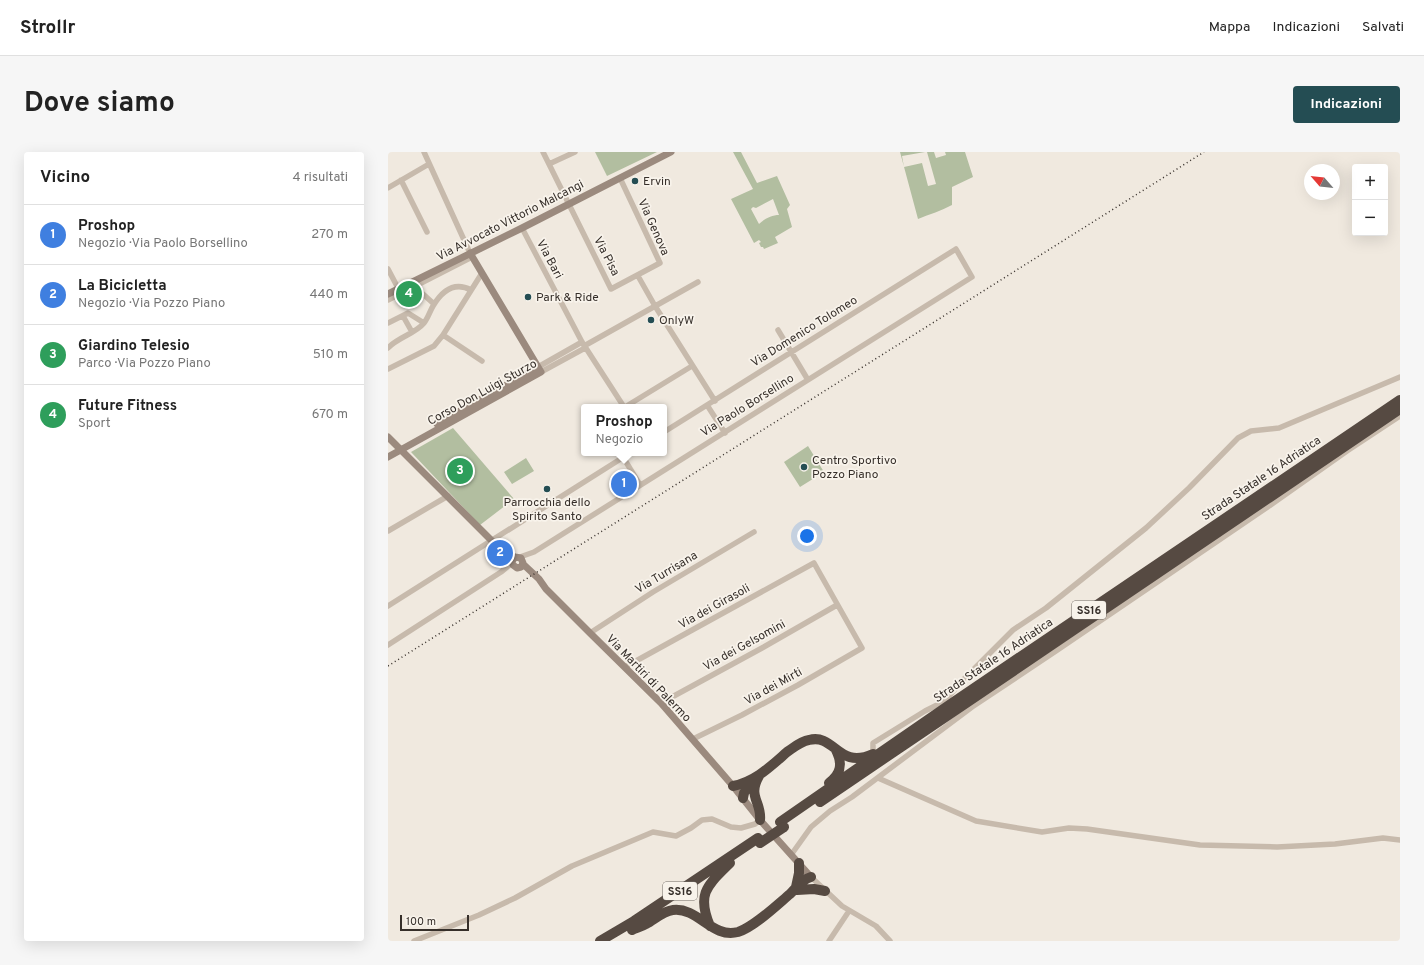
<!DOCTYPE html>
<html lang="it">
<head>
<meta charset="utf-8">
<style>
	:root { --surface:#fff; --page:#f6f6f6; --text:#222; --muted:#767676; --line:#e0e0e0; --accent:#244d53 }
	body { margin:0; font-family:Overpass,sans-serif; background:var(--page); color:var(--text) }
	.controls { position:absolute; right:12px; top:12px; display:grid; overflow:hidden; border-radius:4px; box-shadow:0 4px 16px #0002 }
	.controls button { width:36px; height:36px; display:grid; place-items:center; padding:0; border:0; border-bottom:1px solid var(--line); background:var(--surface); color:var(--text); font:20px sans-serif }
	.compass { position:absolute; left:916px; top:12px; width:36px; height:36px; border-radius:50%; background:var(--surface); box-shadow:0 4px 16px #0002; rotate:298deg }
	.scale { position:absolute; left:12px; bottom:10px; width:69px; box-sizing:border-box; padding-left:4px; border:2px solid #362f2a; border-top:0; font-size:11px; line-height:14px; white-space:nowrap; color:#362f2a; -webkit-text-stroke:3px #f8f3eb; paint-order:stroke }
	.you { position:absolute; left:419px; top:384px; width:14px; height:14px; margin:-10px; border:3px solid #fff; border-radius:50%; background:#1a73e8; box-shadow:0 0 0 6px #1a73e833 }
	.badge { display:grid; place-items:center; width:26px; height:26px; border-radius:50%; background:var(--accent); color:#fff; font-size:13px; font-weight:700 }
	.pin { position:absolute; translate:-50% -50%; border:2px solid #fff; box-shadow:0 1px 4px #0006 }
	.popup { position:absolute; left:193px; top:252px; width:86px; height:52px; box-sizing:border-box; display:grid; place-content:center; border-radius:4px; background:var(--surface); filter:drop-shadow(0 1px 3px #0005); font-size:13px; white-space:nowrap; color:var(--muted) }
	.popup b { font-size:15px; color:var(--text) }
	.popup::after { content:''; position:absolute; left:50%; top:100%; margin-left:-8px; border:8px solid transparent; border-top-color:var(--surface) }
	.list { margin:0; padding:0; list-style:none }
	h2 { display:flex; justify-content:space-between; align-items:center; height:52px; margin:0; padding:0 16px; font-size:17px }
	h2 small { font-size:13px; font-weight:400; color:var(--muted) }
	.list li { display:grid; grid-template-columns:26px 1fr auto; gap:12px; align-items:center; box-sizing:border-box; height:60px; padding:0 16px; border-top:1px solid var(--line) }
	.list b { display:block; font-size:15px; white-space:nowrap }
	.list p { margin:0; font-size:13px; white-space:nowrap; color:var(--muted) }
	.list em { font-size:13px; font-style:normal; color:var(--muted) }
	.map { position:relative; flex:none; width:1012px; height:789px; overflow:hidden; border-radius:4px }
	header { display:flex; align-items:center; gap:24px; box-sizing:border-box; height:56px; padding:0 20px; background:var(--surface); border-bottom:1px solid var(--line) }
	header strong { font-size:19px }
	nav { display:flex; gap:22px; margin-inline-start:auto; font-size:14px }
	.intro { display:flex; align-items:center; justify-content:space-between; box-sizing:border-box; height:96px; padding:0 24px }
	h1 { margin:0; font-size:28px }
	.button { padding:10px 18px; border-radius:4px; background:var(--accent); color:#fff; font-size:14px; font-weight:700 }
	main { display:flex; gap:24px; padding:0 24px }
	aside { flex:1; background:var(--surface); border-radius:4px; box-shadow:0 4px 16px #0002 }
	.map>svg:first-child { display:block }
	.green { fill:#b2bea0; fill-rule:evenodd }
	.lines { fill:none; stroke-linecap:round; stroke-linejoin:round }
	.street { stroke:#c7baac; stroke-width:5.5 }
	.secondary { stroke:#9b8a7e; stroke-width:7 }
	.highway { stroke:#564a42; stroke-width:10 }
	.rail { stroke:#362f2a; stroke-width:1.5; stroke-dasharray:1 3; stroke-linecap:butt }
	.highway-bridge { stroke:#564a42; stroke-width:10 }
	.poi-dot { fill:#244d53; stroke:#f8f3eb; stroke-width:1.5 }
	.labels { text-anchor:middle; stroke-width:3.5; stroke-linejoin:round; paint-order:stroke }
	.shield { fill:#f8f3eb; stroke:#706a64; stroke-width:1 }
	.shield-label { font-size:11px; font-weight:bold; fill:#362f2a }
	.poi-label { font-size:12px; fill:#362f2a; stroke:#f8f3eb; text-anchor:start }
	.street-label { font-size:12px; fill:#362f2a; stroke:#f8f3eb }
</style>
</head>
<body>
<header>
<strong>Strollr</strong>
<nav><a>Mappa</a><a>Indicazioni</a><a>Salvati</a></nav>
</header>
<div class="intro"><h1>Dove siamo</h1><a class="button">Indicazioni</a></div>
<main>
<aside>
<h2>Vicino<small>4 risultati</small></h2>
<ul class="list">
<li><span class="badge" style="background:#3f7fe0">1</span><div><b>Proshop</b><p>Negozio · Via Paolo Borsellino</p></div><em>270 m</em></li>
<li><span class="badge" style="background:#3f7fe0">2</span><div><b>La Bicicletta</b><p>Negozio · Via Pozzo Piano</p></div><em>440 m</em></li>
<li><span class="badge" style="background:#2e9e5b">3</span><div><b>Giardino Telesio</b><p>Parco · Via Pozzo Piano</p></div><em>510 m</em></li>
<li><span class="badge" style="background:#2e9e5b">4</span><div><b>Future Fitness</b><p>Sport</p></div><em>670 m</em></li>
</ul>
</aside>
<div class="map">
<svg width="1012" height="789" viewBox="0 0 1012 789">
	<rect width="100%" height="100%" fill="#f0e9df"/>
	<!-- green -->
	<path class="green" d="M207,0H269L219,24Z
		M345,0H353L369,31L389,24L402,53L399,57L404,75L387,85L390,91L376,97L375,95H373L371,91L373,90L371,88L366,91L343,47L365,37ZM385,47L391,63C384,63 376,67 371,72L363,57L365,55L368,56Z
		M512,0H537L514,4L516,15L534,11L540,34L548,32L539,0H546L548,6L558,3L557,0H577L585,25L564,35V53C553,59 542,62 530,67Z
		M65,276L126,347L92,373L23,300Z
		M420,294L436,320L412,335L396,310Z
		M138,306L146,319L124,332L116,320Z"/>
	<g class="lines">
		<!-- street -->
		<path class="street" d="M36,0L82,101
			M155,0L223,137L272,111L232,26
			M161,12L187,0
			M13,28L39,80
			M0,36L41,12
			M134,76L194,190L236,255
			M0,117L10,136
			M250,124L267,154L327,249
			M25,133L46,152
			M0,148L84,105
			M15,164L24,180
			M0,171L20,161L36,171
			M390,178L420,228
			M55,183L94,209
			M196,194L310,130
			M0,196C10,185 27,182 36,171C40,166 42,159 45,154C54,139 66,129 83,138
			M150,215L194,190
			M0,217L46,194L55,183L94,121
			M153,220L197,196
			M319,253L337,281
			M237,255L304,214
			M235,305L252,333
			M0,379L60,344
			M132,405L146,400L584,125L568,97L276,280
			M0,454L242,301
			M202,481L265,440L366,380
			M0,493L113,420L124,411
			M237,515L426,411L474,496L410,533L354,563L305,587
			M273,551L374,496L449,453
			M485,599V591L537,559L557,549L572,531L625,478L658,456L758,376L801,336L850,286L863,279L891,276L1012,225
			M490,626L588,669L654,680L681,676L699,677L812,693L889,695L947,692L995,686L1012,688
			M403,703L423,675L442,659L464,645L584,555L668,499L884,352L959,299L1012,264
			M423,725L454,754L488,774L502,789
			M26,789L91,763L127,746L184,714L265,680L288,684L303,676L314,668L324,667L343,675L353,676L367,672L372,668
			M441,789L461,759"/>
		<!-- secondary -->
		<path class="secondary" d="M0,142L134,76L283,0
			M49,272L150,215
			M0,285L124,409
			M0,305L153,220L82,101
			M120,402L127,405L133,406L135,411L133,415L129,416L125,413L124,410L126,406
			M135,412L151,427L158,437L202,481L273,551L345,634L372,668L423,725"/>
		<!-- highway -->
		<path class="highway" d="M371,624C359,645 374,650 372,668
			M441,631C453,622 455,612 448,598
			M345,634C367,630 383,614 399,600C405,596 413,589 421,588C447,581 450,618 485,602
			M355,646L356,641L364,628
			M432,650L1012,257
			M392,670L564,551L1012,248
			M408,735L411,721V711
			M409,738L426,737L437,739
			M322,774C308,741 320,733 342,711
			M244,778C248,776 253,775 258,772C266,768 275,759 285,758C310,755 324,787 350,780C366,775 389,753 402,742C409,735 413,728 423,725
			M212,789L246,769L370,686"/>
		<!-- rail -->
		<path class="rail" d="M0,514L816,0"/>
		<!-- highway-bridge -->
		<path class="highway-bridge" d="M372,691L396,675"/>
	</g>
	<!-- markers -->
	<g class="poi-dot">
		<circle cx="247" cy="29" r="4"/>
		<circle cx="140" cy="145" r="4"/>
		<circle cx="263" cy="168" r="4"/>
		<circle cx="416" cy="315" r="4"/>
		<circle cx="159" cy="337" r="4"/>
	</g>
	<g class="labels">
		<!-- shield labels -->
		<g class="shield">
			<rect x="684" y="449" width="34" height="18" rx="3"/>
			<rect x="275" y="730" width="34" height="18" rx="3"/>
		</g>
		<g class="shield-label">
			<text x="701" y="462">SS16</text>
			<text x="292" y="743">SS16</text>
		</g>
		<!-- poi labels -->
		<g class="poi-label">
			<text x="255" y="33">Ervin</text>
			<text x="148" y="149">Park &amp; Ride</text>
			<text x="271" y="172">OnlyW</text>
			<text x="424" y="312">Centro Sportivo<tspan x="424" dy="14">Pozzo Piano</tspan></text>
			<text x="159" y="354" text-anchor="middle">Parrocchia dello<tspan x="159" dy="14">Spirito Santo</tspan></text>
		</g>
		<!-- street labels -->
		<g class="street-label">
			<text transform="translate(122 68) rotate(-27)" y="4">Via Avvocato Vittorio Malcangi</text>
			<text transform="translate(266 75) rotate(66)" y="4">Via Genova</text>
			<text transform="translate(219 104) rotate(63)" y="4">Via Pisa</text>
			<text transform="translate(162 107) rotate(62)" y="4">Via Bari</text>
			<text transform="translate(416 179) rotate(-32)" y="4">Via Domenico Tolomeo</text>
			<text transform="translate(94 240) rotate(-29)" y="4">Corso Don Luigi Sturzo</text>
			<text transform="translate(359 253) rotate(-32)" y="4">Via Paolo Borsellino</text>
			<text transform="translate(873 326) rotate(-34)" y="4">Strada Statale 16 Adriatica</text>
			<text transform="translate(278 420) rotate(-31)" y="4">Via Turrisana</text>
			<text transform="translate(326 454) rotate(-29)" y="4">Via dei Girasoli</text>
			<text transform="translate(356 493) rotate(-29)" y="4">Via dei Gelsomini</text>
			<text transform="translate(605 508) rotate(-34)" y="4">Strada Statale 16 Adriatica</text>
			<text transform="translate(261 526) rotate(46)" y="4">Via Martiri di Palermo</text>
			<text transform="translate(385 534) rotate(-29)" y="4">Via dei Mirti</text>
		</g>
	</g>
</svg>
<div class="controls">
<button>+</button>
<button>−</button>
</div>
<svg class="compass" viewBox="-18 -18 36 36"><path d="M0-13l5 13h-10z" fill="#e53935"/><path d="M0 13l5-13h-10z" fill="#767676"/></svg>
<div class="scale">100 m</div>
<div class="you"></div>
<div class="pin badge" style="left:236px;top:332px;background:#3f7fe0">1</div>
<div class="popup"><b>Proshop</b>Negozio</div>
<div class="pin badge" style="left:112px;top:401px;background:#3f7fe0">2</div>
<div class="pin badge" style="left:72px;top:319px;background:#2e9e5b">3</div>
<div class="pin badge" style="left:21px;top:142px;background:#2e9e5b">4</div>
</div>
</main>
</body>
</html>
